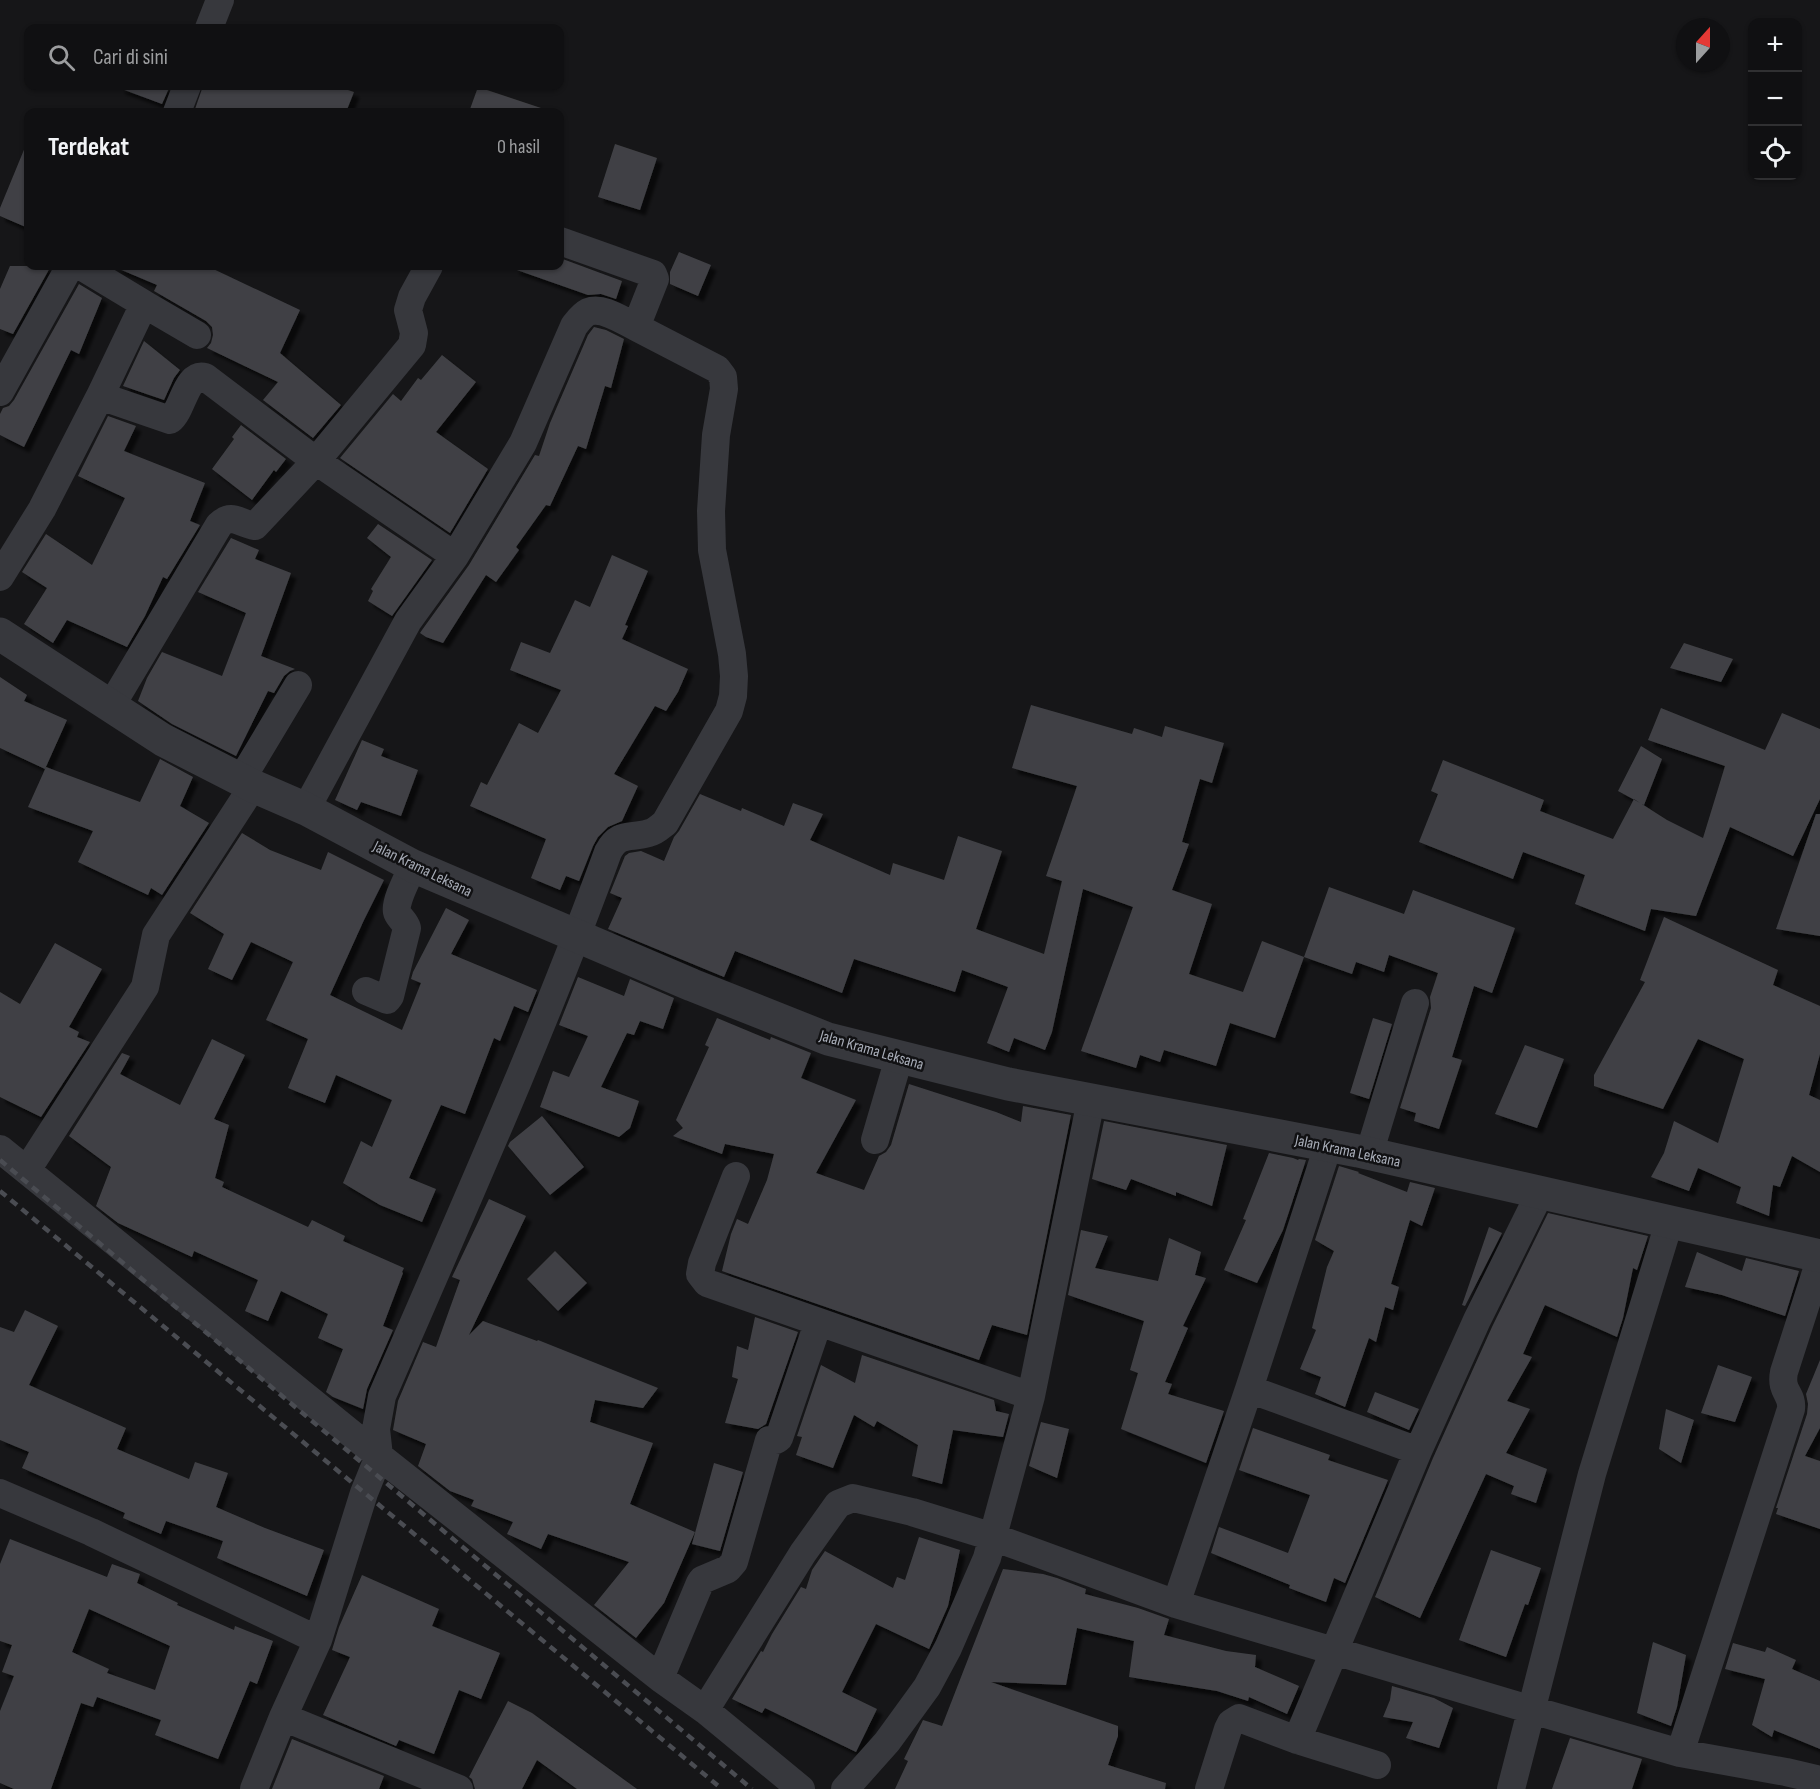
<!DOCTYPE html>
<html lang="id">
<head>
<meta charset="utf-8">
<style>
	:root { --surface:#101012; --page:#1e1e20; --text:#f1f3f6; --muted:#9c9d9f; --line:#303032 }
	body { margin:0; font-family:"Sofia Sans Condensed",sans-serif; background:var(--page); color:var(--text) }
	.controls { position:absolute; right:18px; top:18px; display:grid; overflow:hidden; border-radius:12px; box-shadow:0 2px 4px #0004 }
	.controls button { width:54px; height:54px; display:grid; place-items:center; padding:0; border:0; border-bottom:2px solid var(--line); background:var(--surface); color:var(--text); font:30px sans-serif }
	.compass { position:absolute; left:1676px; top:18px; width:54px; height:54px; border-radius:50%; background:var(--surface); box-shadow:0 2px 4px #0004; rotate:21deg }
	.list { margin:0; padding:0; list-style:none }
	h2 { display:flex; justify-content:space-between; align-items:center; height:78px; margin:0; padding:0 24px; font-size:26px }
	h2 small { font-size:20px; font-weight:400; color:var(--muted) }
	.icon { flex:none; width:33px; height:33px; fill:none; stroke:currentColor; stroke-width:2; stroke-linecap:round; stroke-linejoin:round }
	.map { position:relative; flex:none; width:1820px; height:1789px; overflow:hidden }
	.search { position:absolute; background:var(--surface); box-shadow:0 2px 4px #0004; left:24px; top:24px; width:540px; height:66px; display:flex; align-items:center; gap:15px; box-sizing:border-box; padding:0 21px; border-radius:12px; color:var(--muted); font-size:22px }
	.panel { position:absolute; background:var(--surface); box-shadow:0 2px 4px #0004; left:24px; top:108px; width:540px; height:162px; border-radius:12px }
	.map>svg:first-child { display:block }
	.building { fill:#404145; fill-rule:evenodd; filter:url(#shadow) }
	.lines { fill:none; stroke-linecap:round; stroke-linejoin:round }
	.minor { stroke:#37383d; stroke-width:28 }
	.tertiary { stroke:#37383d; stroke-width:33 }
	.rail { stroke:#4a4c52; stroke-width:4.5; stroke-dasharray:8 6; stroke-linecap:butt }
	.labels { text-anchor:middle; stroke-width:5; stroke-linejoin:round; paint-order:stroke }
	.street-label { font-size:16px; fill:#a8adb8; stroke:#111113 }
</style>
</head>
<body>
<div class="map">
<svg width="1820" height="1789" viewBox="0 0 1820 1789">
	<defs>
		<filter id="shadow"><feDropShadow dx="5.5" dy="5.5" stdDeviation="1.5" flood-color="#0009"/></filter>
	</defs>
	<rect width="100%" height="100%" fill="#161618"/>
	<!-- building -->
	<path class="building" d="M120,86H170L162,104L119,88Z
		M203,86H336L354,92L346,112H194Z
		M478,87L541,108V112H469Z
		M28,140V228L0,216V208Z
		M615,144L657,158L640,210L598,197Z
		M679,252L711,265L698,296L670,284V272Z
		M560,258L622,281L616,299L601,294L588,295L514,269V266H560Z
		M10,266H51L13,334L0,329V289Z
		M112,266H207L300,310L280,353L341,405L313,438L263,400L278,382L207,348L211,343L213,335L212,327L206,321L154,291L157,285Z
		M79,284L102,298L79,354L71,350L24,447L0,435V414L3,408L9,406L14,400Z
		M594,327L606,330L624,339L611,388L605,386L586,449L578,446L550,506L546,505L516,547L519,550L496,582L486,575L443,643L426,637L420,633L422,630L469,565L535,455L539,456L550,423L588,335Z
		M144,341L180,370L174,378L164,400L123,386Z
		M442,355L476,382L436,432L488,469L450,533L340,458L393,394L401,401L418,378L421,380Z
		M108,416L136,426L124,451L205,483L190,521L200,525L167,579L163,577L145,616L127,647L67,620L53,643L24,624L47,588L22,572L46,534L92,565L125,498L78,476Z
		M241,425L286,459L276,472L274,470L252,500L212,469L234,439L232,437Z
		M378,524L432,560L392,616L368,601L373,591L371,589L391,557L367,538Z
		M231,538L259,550L255,559L291,573L261,656L295,669L290,671L284,676L274,693L268,691L236,756L172,724L138,701L147,678L162,652L222,676L246,613L198,592Z
		M612,555L648,571L625,625L628,626L622,639L688,669L678,692L666,711L655,706L614,774L638,786L622,821L608,827L598,837L593,846L579,881L566,876L560,890L531,878L546,839L470,806L481,782L487,785L519,723L538,733L561,690L510,670L521,642L550,653L575,600L590,607Z
		M1684,643L1733,659L1721,682L1670,668Z
		M0,677L27,695L24,701L67,720L45,769L0,748Z
		M1031,705L1132,734L1134,728L1162,737L1165,726L1224,743L1212,783L1200,779L1182,842L1189,844L1172,890L1212,904L1189,974L1243,992L1262,941L1304,957L1275,1038L1230,1023L1216,1066L1164,1050L1160,1062L1140,1055L1136,1068L1081,1051L1133,907L1083,889L1052,1032L1045,1050L1014,1038L1009,1052L987,1043L1008,987L962,970L955,992L854,959L842,993L735,951L724,977L608,929L622,898L610,893L625,856L629,853L641,851L664,861L674,837L679,831L700,794L741,811L742,808L784,826L793,803L823,814L810,840L890,875L893,863L944,880L958,836L1002,851L976,929L1044,954L1062,881L1046,876L1077,786L1012,768Z
		M1661,708L1765,750L1782,713L1820,729V799L1793,856L1730,827L1696,916L1651,909L1645,931L1575,904L1585,875L1523,852L1513,879L1419,842L1438,794L1431,791L1443,760L1544,800L1540,811L1613,839L1634,799L1667,820L1703,838L1725,766L1648,740Z
		M362,740L384,749L381,756L418,770L401,816L361,802L357,810L335,800Z
		M1641,746L1662,759L1644,805L1618,791Z
		M160,759L193,777L180,806L209,823L162,895L151,888L148,895L78,862L93,831L28,807L46,767L140,802Z
		M1816,814H1820V936L1776,929Z
		M242,833L270,850L321,870L328,852L384,880L364,920L330,995L402,1030L421,983L411,979L413,972L446,908L469,920L451,954L537,990L528,1012L514,1006L500,1041L494,1038L465,1114L441,1105L409,1178L436,1189L422,1222L380,1205L343,1183L361,1141L372,1147L392,1100L336,1075L325,1103L288,1088L308,1039L266,1020L293,962L251,942L232,980L208,969L224,934L190,913Z
		M1329,887L1404,914L1413,890L1515,928L1492,993L1474,986L1452,1057L1462,1060L1439,1129L1414,1121L1416,1113L1400,1108L1431,1008L1430,997L1438,973L1389,955L1384,972L1356,962L1352,974L1304,957Z
		M1664,917L1778,970L1773,985L1820,1006V1054L1809,1095L1820,1100V1172L1792,1156L1780,1187L1773,1185L1769,1216L1736,1203L1741,1187L1698,1168L1689,1191L1651,1177L1664,1153L1674,1121L1718,1143L1744,1059L1698,1039L1663,1109L1594,1086V1075L1645,982L1640,980Z
		M55,943L102,969L69,1027L79,1032L77,1037L90,1042L41,1117L0,1097V992L20,1004Z
		M578,977L624,996L630,979L674,998L663,1029L640,1021L634,1035L627,1033L601,1087L639,1101L630,1128L619,1137L540,1107L553,1071L569,1077L588,1036L559,1025Z
		M717,1018L770,1040L771,1037L811,1053L801,1078L856,1100L816,1173L864,1190L879,1156L886,1152L891,1145L909,1084L996,1112L1021,1122L1023,1106L1071,1115L1027,1335L992,1325L979,1360L722,1271L731,1234L737,1219L748,1224L767,1180L774,1154L725,1144L722,1154L673,1136L683,1128L676,1120L709,1047L705,1045Z
		M1373,1018L1392,1024L1369,1099L1350,1093Z
		M212,1039L245,1055L214,1119L229,1125L215,1178L224,1182L222,1187L308,1227L312,1220L345,1236L343,1241L404,1268L402,1272L403,1273L383,1326L393,1330L367,1389L363,1409L333,1397L326,1392L343,1349L318,1338L328,1314L281,1291L268,1321L245,1311L258,1280L194,1251L192,1257L118,1223L96,1206L111,1167L69,1136L122,1053L130,1056L120,1074L180,1105Z
		M1525,1045L1564,1059L1537,1128L1495,1114Z
		M542,1116L584,1167L550,1195L508,1146L510,1142Z
		M1104,1121L1227,1145L1212,1206L1176,1192V1196L1131,1179L1126,1190L1092,1179Z
		M1269,1153L1293,1158L1298,1160L1299,1159L1306,1160L1283,1230L1257,1283L1224,1270L1246,1220L1243,1219Z
		M1339,1166L1359,1172L1358,1173L1407,1192L1410,1182L1435,1188L1422,1226L1410,1220L1391,1284L1399,1287L1393,1310L1385,1307L1376,1342L1369,1338L1345,1407L1315,1394L1321,1377L1300,1369L1316,1330L1312,1328L1327,1267L1334,1251L1315,1240Z
		M489,1199L526,1216L469,1335L483,1321L537,1341L538,1340L658,1388L643,1408L595,1400L590,1422L653,1443L630,1504L695,1532L664,1603L636,1638L594,1605L629,1562L548,1534L541,1549L507,1534L513,1522L471,1506L474,1500L450,1491L418,1466L426,1444L393,1430L398,1401L423,1342L436,1347L460,1280L452,1277Z
		M1548,1213L1648,1236L1637,1270L1633,1268L1623,1318L1617,1337L1545,1305L1523,1354L1532,1357L1507,1401L1530,1409L1506,1453L1547,1469L1536,1503L1511,1494L1514,1486L1486,1474L1420,1618L1375,1597L1433,1458L1492,1327Z
		M1489,1227L1502,1233L1465,1306L1462,1305Z
		M1081,1230L1108,1236L1095,1268L1158,1281L1169,1238L1201,1252L1195,1275L1206,1278L1183,1326L1188,1328L1165,1382L1172,1384L1168,1394L1224,1411L1206,1463L1121,1429L1138,1373L1130,1370L1144,1321L1068,1295Z
		M555,1251L587,1283L558,1311L527,1279Z
		M1697,1252L1742,1271L1746,1258L1799,1271L1785,1316L1722,1295L1685,1287Z
		M25,1310L58,1326L29,1385L126,1428L117,1449L189,1479L195,1462L228,1473L216,1507L265,1528L324,1550L307,1596L217,1558L223,1541L166,1521L161,1534L123,1518L125,1513L22,1468L29,1452L0,1440V1327L14,1332Z
		M755,1317L798,1332L766,1424L758,1429L725,1423L738,1379L732,1377L737,1346L748,1350Z
		M862,1355L994,1400L996,1411L1009,1414L1003,1437L953,1430L942,1484L912,1476L918,1445L877,1421L874,1427L854,1415L833,1468L796,1455L802,1437L797,1436L821,1365L855,1383Z
		M1820,1360V1428L1805,1456L1820,1461V1529L1776,1514L1778,1508H1776L1807,1414L1808,1404L1806,1394Z
		M1718,1365L1752,1377L1735,1422L1701,1413Z
		M1375,1392L1419,1409L1409,1430L1367,1412Z
		M1666,1409L1694,1420L1681,1463L1659,1449Z
		M1041,1422L1069,1429L1057,1478L1029,1466Z
		M1253,1428L1330,1455L1328,1460L1388,1480L1345,1583L1334,1578L1326,1602L1289,1588L1290,1585L1211,1553L1219,1527L1288,1553L1310,1495L1239,1470Z
		M714,1463L743,1472L720,1551L692,1544Z
		M919,1537L960,1550L948,1606L929,1649L876,1624L842,1692L877,1709L856,1752L765,1708L762,1713L732,1699L761,1651L763,1652L772,1634L801,1587L806,1589L812,1570L825,1551L893,1588L897,1577L905,1580Z
		M10,1539L107,1577L112,1564L140,1574L137,1583L178,1603L177,1605L234,1630L235,1626L273,1641L257,1684L250,1681L218,1759L155,1735L161,1720L97,1697L93,1707L81,1703L51,1789H14L0,1783V1711L14,1676L2,1672L12,1645L0,1641V1564ZM89,1609L170,1646L155,1690L107,1673L109,1669L72,1652Z
		M1491,1550L1541,1568L1528,1605L1525,1604L1506,1657L1459,1640Z
		M1003,1569L1043,1574L1057,1578L1086,1589L1085,1594L1138,1608L1169,1619L1164,1635L1226,1651L1256,1655L1255,1667L1299,1686L1287,1714L1249,1697L1248,1701L1217,1691L1129,1677L1134,1641L1077,1628L1066,1685L991,1682L1118,1726V1736L1108,1765L1166,1783L1165,1789H895L908,1761L904,1759L923,1720L942,1726Z
		M362,1575L439,1609L432,1626L500,1653L481,1699L459,1690L434,1754L399,1740L396,1746L323,1715L350,1657L332,1650L339,1627Z
		M1653,1642L1686,1655L1677,1707L1671,1726L1637,1713Z
		M1733,1643L1765,1652L1767,1647L1796,1660L1792,1669L1820,1681V1749L1774,1730L1772,1737L1752,1725L1765,1679L1725,1669Z
		M1392,1686L1434,1698L1453,1708L1439,1748L1406,1738L1413,1722L1383,1717L1390,1700Z
		M508,1701L532,1713L637,1789H577L537,1760L522,1789H475L472,1779L469,1777Z
		M1570,1738L1642,1759L1632,1789H1552Z
		M292,1739L384,1776L379,1789H272Z"/>
	<g class="lines">
		<!-- minor -->
		<path class="minor" d="M209,28L220,0
			M177,112L187,86
			M81,266L144,304L100,396
			M144,304L197,335
			M0,392L70,266
			M0,577L42,509L100,396L170,420C183,410 186,372 205,377L316,461L412,345L414,333L408,310L412,297L429,266
			M111,706L219,525C233,512 239,524 255,526L316,461L455,556
			M241,780L298,685
			M306,809L408,621L455,556L523,443L574,326C578,321 582,315 588,312C603,306 623,321 636,327
			M366,991L387,1000L390,996L407,928C405,921 398,917 397,912C394,903 409,875 413,866
			M875,1140L899,1058
			M0,1149L379,1456L660,1678L705,1710L801,1789
			M1369,1154L1415,1003
			M27,1170L145,987L156,935L253,786
			M736,1176L702,1263L700,1274L707,1283L1031,1396L1091,1100
			M1249,1389L1418,1451
			M0,1493L91,1532L318,1640
			M1176,1604L1249,1389L1328,1146
			M660,1678L700,1583L702,1580L728,1569L734,1562L769,1440H776L779,1438L818,1323
			M705,1710L803,1553L838,1504L853,1498L912,1512L993,1537L1176,1604L1532,1710L1680,1753L1786,1772L1820,1780
			M283,1717L459,1789
			M1297,1740L1418,1451L1477,1320L1540,1193
			M1680,1753L1791,1409C1793,1393 1780,1393 1784,1372L1820,1260
			M254,1789L283,1717L318,1640L364,1493L379,1456L376,1429L382,1396C460,1216 541,1036 608,852C619,831 630,839 649,833C655,832 660,827 665,823L729,711L733,696L734,676L732,654L712,550L711,511L716,435L724,389L723,377L717,369L636,327L655,279L653,274L560,241
			M845,1789L887,1742L927,1687L948,1648L987,1558L1031,1396
			M1209,1789L1228,1729L1231,1723L1239,1718L1297,1740L1377,1765
			M1511,1789L1592,1474L1669,1223"/>
		<!-- tertiary -->
		<path class="tertiary" d="M0,634L163,740L253,786L306,809L413,866L692,985L828,1039L1008,1084L1358,1151L1820,1256"/>
		<!-- rail -->
		<path class="rail" d="M0,1160L752,1789
			M0,1191L722,1789"/>
	</g>
	<g class="labels">
		<!-- street labels -->
		<g class="street-label">
			<text transform="translate(423 868) rotate(26)" y="6">Jalan Krama Leksana</text>
			<text transform="translate(872 1049) rotate(16)" y="6">Jalan Krama Leksana</text>
			<text transform="translate(1348 1150) rotate(12)" y="6">Jalan Krama Leksana</text>
		</g>
	</g>
</svg>
<div class="controls">
<button>+</button>
<button>−</button>
<button><svg class="icon" aria-label="locate" viewBox="0 0 24 24"><circle cx="12" cy="12" r="6"/><path d="M12 2v4M12 18v4M2 12h4M18 12h4"/></svg></button>
</div>
<svg class="compass" viewBox="-18 -18 36 36"><path d="M0-13l5 13h-10z" fill="#e53935"/><path d="M0 13l5-13h-10z" fill="#9c9d9f"/></svg>
<div class="search"><svg class="icon" aria-label="search" viewBox="0 0 24 24"><circle cx="10" cy="10" r="6"/><path d="M15 15l6 6"/></svg>Cari di sini</div>
<section class="panel">
<h2>Terdekat<small>0 hasil</small></h2>
<ul class="list">
</ul>
</section>
</div>
</body>
</html>
